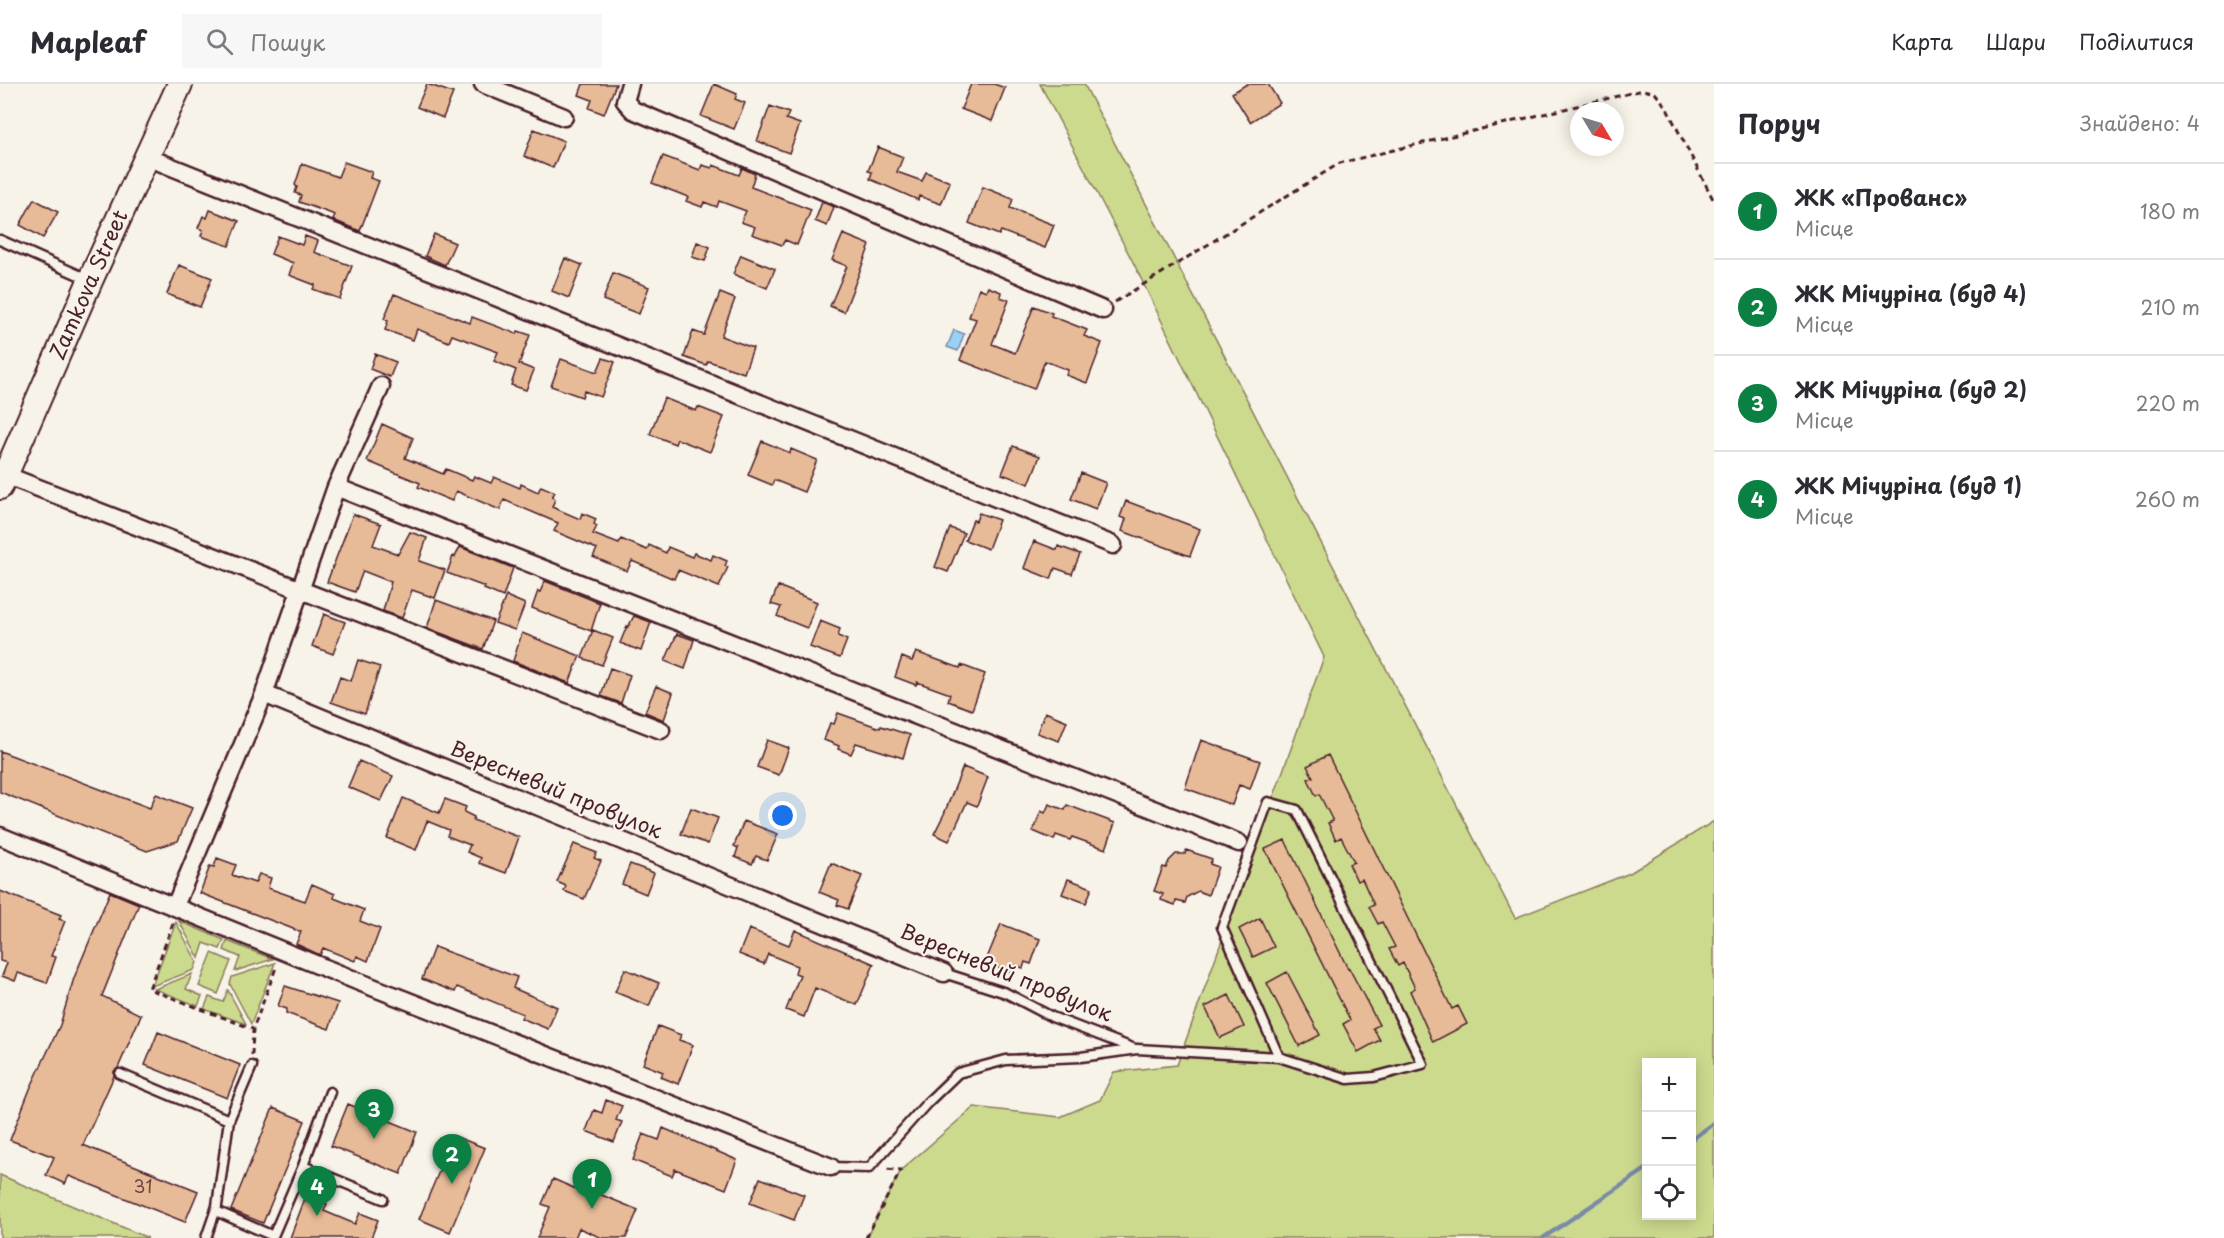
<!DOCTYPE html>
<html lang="uk">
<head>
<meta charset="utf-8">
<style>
	:root { --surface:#fff; --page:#f7f7f7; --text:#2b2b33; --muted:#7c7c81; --line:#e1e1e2; --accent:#0b8043 }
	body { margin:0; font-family:"Playpen Sans",sans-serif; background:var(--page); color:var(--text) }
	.controls { position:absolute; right:18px; bottom:18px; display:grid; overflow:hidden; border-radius:0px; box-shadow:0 3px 15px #0003 }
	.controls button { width:54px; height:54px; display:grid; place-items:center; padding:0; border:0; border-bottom:2px solid var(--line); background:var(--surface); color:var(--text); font:30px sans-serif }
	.compass { position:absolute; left:1570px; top:18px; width:54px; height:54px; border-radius:50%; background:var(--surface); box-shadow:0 3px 15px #0003; rotate:128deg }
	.you { position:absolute; left:783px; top:732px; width:21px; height:21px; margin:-15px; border:4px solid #fff; border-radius:50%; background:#1a73e8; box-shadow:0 0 0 9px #1a73e833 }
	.badge { display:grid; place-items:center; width:39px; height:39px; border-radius:50%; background:var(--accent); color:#fff; font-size:20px; font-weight:700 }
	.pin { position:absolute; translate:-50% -50px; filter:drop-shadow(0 2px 3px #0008) }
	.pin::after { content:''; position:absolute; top:32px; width:21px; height:18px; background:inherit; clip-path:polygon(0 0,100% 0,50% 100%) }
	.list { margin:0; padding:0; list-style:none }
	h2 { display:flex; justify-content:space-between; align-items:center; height:78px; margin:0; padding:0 24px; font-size:26px }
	h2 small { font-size:20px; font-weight:400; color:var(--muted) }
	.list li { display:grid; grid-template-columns:39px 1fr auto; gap:18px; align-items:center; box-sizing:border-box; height:96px; padding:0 24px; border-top:2px solid var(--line) }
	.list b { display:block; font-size:22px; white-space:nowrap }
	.list p { margin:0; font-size:20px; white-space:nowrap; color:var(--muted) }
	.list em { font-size:20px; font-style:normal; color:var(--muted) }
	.icon { flex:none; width:33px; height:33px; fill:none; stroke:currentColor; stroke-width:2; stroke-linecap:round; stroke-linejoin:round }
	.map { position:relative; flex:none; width:1714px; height:1154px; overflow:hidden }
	header { display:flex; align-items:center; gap:36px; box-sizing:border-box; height:84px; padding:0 30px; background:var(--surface); border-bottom:2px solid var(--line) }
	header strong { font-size:28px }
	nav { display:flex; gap:33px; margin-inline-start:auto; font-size:21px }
	.search { width:420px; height:54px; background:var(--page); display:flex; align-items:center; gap:15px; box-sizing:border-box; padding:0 21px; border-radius:0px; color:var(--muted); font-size:22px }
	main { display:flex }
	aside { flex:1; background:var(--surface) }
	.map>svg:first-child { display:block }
	.green { fill:#ccda8e; stroke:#8b7c5c; stroke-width:1.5; fill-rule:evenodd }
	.water { fill:#9ad1f9; stroke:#7a8aa7; stroke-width:1.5 }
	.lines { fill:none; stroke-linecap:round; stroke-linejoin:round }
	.stream { stroke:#7a8aa7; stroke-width:4.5 }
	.building { fill:#e7bb97; stroke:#4a1f2b; stroke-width:1.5 }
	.lane-casing { stroke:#4a1f2b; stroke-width:13 }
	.street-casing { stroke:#4a1f2b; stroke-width:21 }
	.secondary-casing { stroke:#4a1f2b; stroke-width:28 }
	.path { stroke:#4a1f2b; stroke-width:3; stroke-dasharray:6 4.5; stroke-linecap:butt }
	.lane { stroke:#f7f3e8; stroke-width:8 }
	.street { stroke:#f7f3e8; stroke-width:16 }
	.secondary { stroke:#f7f3e8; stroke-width:24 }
	.labels { text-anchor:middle; stroke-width:4.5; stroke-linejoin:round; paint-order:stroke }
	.number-label { font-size:18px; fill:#714646 }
	.street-label { font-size:21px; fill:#4a1f2b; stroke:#f7f3e8 }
</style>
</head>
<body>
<header>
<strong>Mapleaf</strong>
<div class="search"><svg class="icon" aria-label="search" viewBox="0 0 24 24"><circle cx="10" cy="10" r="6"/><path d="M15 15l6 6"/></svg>Пошук</div>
<nav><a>Карта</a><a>Шари</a><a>Поділитися</a></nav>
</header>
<main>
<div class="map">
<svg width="1714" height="1154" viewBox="0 0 1714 1154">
	<rect width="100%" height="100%" fill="#f7f3e8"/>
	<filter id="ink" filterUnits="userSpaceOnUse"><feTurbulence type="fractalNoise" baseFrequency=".0167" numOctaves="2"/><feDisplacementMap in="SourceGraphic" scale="12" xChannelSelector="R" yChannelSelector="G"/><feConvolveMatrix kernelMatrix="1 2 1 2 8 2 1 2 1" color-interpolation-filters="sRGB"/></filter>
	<g filter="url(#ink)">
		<!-- green -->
		<path class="green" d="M1040,0H1084L1515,834L1630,789L1714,737V1154H866L901,1086L974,1023L1060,1033L1100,1016L1114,988L1177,981L1324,573L1133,178ZM1646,978H1692V1132H1646Z
			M179,837L224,856L220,865L204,859L199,874Z
			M176,838L197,878L194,886L152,902Z
			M227,857L273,875L235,887L240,873L224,866Z
			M212,869L231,877L218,910L199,902Z
			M275,879L251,940L230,900L232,893Z
			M192,890L186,905L202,912L198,922L155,905Z
			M228,906L246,940L204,925L209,913L223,918Z
			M0,1091L148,1154H0Z"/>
		<!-- water -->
		<path class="water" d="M954,246L964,250L958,267L947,263Z"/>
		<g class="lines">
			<!-- stream -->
			<path class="stream" d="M1692,1055L1714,1039
				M1543,1154L1646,1085"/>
		</g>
		<!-- building -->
		<path class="building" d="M427,0L453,9L443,34L417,23Z
			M583,0H616L604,30L589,24L592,16L579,11Z
			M714,0L737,10L735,15L745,19L734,45L701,32Z
			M971,0H994L1005,4L992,37L961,25Z
			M1247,0H1268L1280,19L1250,38L1232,9Z
			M770,22L789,29L786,35L800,40L789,69L757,57Z
			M534,45L564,57L553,84L524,72Z
			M878,63L903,73L897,88L922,97L926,88L950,98L941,120L919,112L918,116L870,95L872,88L868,87Z
			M663,72L700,86L702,81L712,84L713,81L739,91L742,84L755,90L751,103L811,126L797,161L785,156L782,161L752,150L755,143L741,138L746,127L719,117L717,123L704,118L702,123L686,117L688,113L652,99Z
			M344,78L372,88L370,94L379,97L360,147L333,136L335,131L299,118L301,111L295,109L297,103L295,101L302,80L338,93Z
			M983,103L1013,115L1010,124L1054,141L1045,164L1001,147L999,151L969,139Z
			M34,115L58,128L43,154L20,141Z
			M822,118L834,123L827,142L815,137Z
			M210,126L239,137L229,162L201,152L203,146L198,144L203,132L207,134Z
			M434,150L455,159L445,181L425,172Z
			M843,150L870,161L844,228L830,222L847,182L832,176Z
			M278,152L302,161L305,152L318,157L314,168L352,182L340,215L313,205L315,201L289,191L293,179L271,170Z
			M697,158L710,163L705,177L692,173Z
			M741,171L775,185L767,204L733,190Z
			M565,174L582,181L569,214L552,207Z
			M179,181L212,194L200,223L167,210Z
			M613,189L649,203L639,230L603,216Z
			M988,203L1001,208L1000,213L1009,216L992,260L1015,269L1034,222L1052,229L1051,232L1087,246L1084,252L1102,259L1087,299L1066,291L1068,286L1045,277L1034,305L960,276L976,235L969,233L979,204L986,207Z
			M720,209L735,215L721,252L753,264L744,289L708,277L706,281L684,273L693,247L704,251Z
			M394,210L470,239L472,233L517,250L518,247L530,251L519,280L534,286L526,306L511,301L516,286L494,277L498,268L452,251L449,258L417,245L413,256L385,246L388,237L384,235Z
			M375,270L396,278L390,293L370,285Z
			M603,274L615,278L601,313L584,307L582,313L551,302L561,275L597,288Z
			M664,314L696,327L698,323L724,333L710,368L677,355L675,360L650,350Z
			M382,340L413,354L405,374L443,390L446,385L472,396L474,392L491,399L494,393L520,404L521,400L538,408L541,402L555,408L552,413L555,415L552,423L580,435L582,429L596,435L594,440L597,442L593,450L619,460L621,455L647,466L649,461L666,469L668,463L692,473L694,469L711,476L713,471L727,477L725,482L728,483L719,503L678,486L674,495L632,477L627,487L593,473L597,465L554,447L558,439L504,416L500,426L456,407L452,417L418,403L420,399L367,377Z
			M762,357L790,369L791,365L817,376L804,408L774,396L772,401L748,391Z
			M1013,362L1040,372L1029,400L1002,390Z
			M1081,389L1106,399L1096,425L1071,415Z
			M1126,417L1200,445L1190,472L1122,447L1126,435L1120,433Z
			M979,429L999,436L988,465L965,456L973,436L976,437Z
			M353,430L381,440L373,461L398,470L410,448L427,454L419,477L445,486L435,514L412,506L402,534L383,527L391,498L363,487L355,508L327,498Z
			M950,444L964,449L948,488L935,483Z
			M1034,457L1057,466L1058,462L1080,470L1072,490L1055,484L1051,495L1024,484Z
			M460,463L513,484L503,513L484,505L485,503L447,489L453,472L455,473Z
			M545,497L600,519L591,547L532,524L538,507L540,508Z
			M778,502L817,518L807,544L777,532L781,523L771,520Z
			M506,512L525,520L515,546L495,539Z
			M436,516L493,537L483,565L427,544Z
			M324,530L345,538L333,570L312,562Z
			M634,532L651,538L641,567L620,559L627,542L628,543Z
			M820,537L840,545L838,552L847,556L840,574L810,563Z
			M593,546L613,554L602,581L582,574Z
			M522,549L580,572L569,599L513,577Z
			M677,550L694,556L685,585L665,577Z
			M916,568L960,584L961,581L985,590L972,626L948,617L950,610L917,598L916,601L895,593L902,573L912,577Z
			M358,576L380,583L365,630L331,618L340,593L351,597Z
			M610,584L630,591L621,619L601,612Z
			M656,602L673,609L664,636L645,628Z
			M1045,628L1067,637L1059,657L1037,649Z
			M838,629L880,644L881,642L910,651L903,674L856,659L851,670L838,665L839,662L824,656L830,639L834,640Z
			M767,656L789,664L779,691L757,683Z
			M1201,656L1260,677L1250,705L1239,701L1232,721L1185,704Z
			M0,667L150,724L156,710L192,724L178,757L147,767L0,708Z
			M1328,671L1452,925L1458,922L1467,940L1433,958L1410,907L1415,904L1403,879L1398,882L1389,865L1395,863L1382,838L1378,840L1369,823L1374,821L1362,795L1357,797L1349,780L1354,778L1341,753L1336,756L1328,739L1333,737L1319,710L1316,712L1308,695L1313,693L1307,682Z
			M359,677L393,692L381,717L348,703Z
			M963,683L988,693L977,722L967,718L949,757L934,750L944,730Z
			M403,714L439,729L445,715L466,723L464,728L474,733L473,736L519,753L506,789L479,779L481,774L467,768L470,761L447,752L449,746L427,737L416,766L387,754Z
			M1049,720L1065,726L1067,721L1115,739L1106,765L1072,753L1070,756L1056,751L1054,756L1033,747L1041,727L1045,729Z
			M691,724L718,734L708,760L681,750Z
			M744,737L778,750L767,776L756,772L752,780L735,773L738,764L734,762Z
			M1285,756L1348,885L1349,884L1379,941L1373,944L1380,956L1358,968L1343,940L1350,936L1265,765Z
			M574,760L597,769L594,774L601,777L584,815L564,807L566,802L557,798Z
			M1186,766L1212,775L1210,780L1218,783L1208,811L1198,807L1187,813L1185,819L1176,817L1175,821L1161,816L1163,810L1154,807L1163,783L1166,784L1169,777L1176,770H1185Z
			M217,774L236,781L232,791L255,799L259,790L271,794L268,804L305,817L312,800L335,810L334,814L364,826L360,837L380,845L368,877L357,872L355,877L323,864L320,871L296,860L301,848L200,809L210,782L214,783Z
			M831,779L862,792L848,825L837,821L839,816L819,808Z
			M630,780L654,789L646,810L622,800Z
			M1068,795L1092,804L1086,819L1062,810Z
			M0,807L61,831L59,835L65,837L51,872L56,873L47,899L18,889L15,897L2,892L7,879L0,877Z
			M110,808L139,820L102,912L141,931L118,984L114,987V992L83,1061L198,1107L185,1138L69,1092L65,1100L46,1091L54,1073L10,1056L30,1005L60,941L74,894Z
			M1260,834L1274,863L1253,873L1239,845Z
			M1001,840L1040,855L1031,880L1025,878L1023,884L1012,880L1009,888L985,879Z
			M749,845L789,861L795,846L874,880L857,921L815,904L804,933L786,926L800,891L795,889L797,882L768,870L764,880L739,870Z
			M434,863L517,893L513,904L557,923L548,945L521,934L523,930L457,903L455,908L422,895Z
			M625,885L659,899L649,922L615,908Z
			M1287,888L1320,951L1299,962L1267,899Z
			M285,902L338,919L329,945L286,929L287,925L278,922Z
			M1229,911L1244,943L1220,954L1205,923Z
			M658,942L681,951L679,956L693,961L678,1000L661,993L663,988L643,980Z
			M158,948L240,981L227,1014L145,981Z
			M606,1016L622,1022L616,1036L622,1038L614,1058L586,1047L594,1026L602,1029Z
			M348,1020L417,1048L401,1090L331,1062Z
			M273,1024L305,1037L263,1139L231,1126Z
			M663,1044L737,1076L726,1105L675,1085L672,1092L633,1076L643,1050L659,1056Z
			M454,1052L485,1064L450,1148L419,1135Z
			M760,1094L804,1111L794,1136L750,1119Z
			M553,1095L590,1111L592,1107L638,1126L626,1154H602L579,1144L575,1154H537L550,1123L542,1120Z
			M306,1112L327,1120L324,1127L355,1140L360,1129L378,1136L371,1154H290Z"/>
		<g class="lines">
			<!-- lane casing -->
			<g class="lane-casing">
				<path id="lane" d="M0,156L90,196
					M1268,718L1297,726L1423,980L1374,993L1348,995L1279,973L1222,843Z
					M944,889L1006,909L1052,933L1135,965
					M120,990L229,1036L217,1122L206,1154
					M229,1036L252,982
					M303,1082L330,1008
					M831,1083L869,1084L927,1019L958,989L1006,976L1081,973L1137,965L1279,973
					M216,1127L273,1152L303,1082L383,1115"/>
			</g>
			<!-- street casing -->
			<g class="street-casing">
				<path id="street" d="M483,0L564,33
					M630,0L625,17L633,26L1103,226
					M147,73L1113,461
					M381,302L336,403L264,610L944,889
					M5,391L661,646
					M336,403L1239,759
					M0,752L357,897L831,1083
					M175,822L264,610"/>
			</g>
			<!-- secondary casing -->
			<g class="secondary-casing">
				<path id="secondary" d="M0,403L90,197L180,0"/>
			</g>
			<!-- path -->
			<path class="path" d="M1115,218L1340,79L1643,6L1655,9L1665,21L1714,117
				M173,839L149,905L253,945
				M252,971L253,945L277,881
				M866,1154L901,1086L883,1085"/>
			<!-- lane -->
			<use href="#lane" class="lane"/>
			<!-- street -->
			<use href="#street" class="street"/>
			<!-- secondary -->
			<use href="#secondary" class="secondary"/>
		</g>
	</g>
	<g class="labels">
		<!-- number labels -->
		<g class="number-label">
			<text x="143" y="1109">31</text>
		</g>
		<!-- street labels -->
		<g class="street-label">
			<text transform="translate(89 201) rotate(-66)" y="7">Zamkova Street</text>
			<text transform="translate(556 706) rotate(22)" y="7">Вересневий провулок</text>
			<text transform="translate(1006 889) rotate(22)" y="7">Вересневий провулок</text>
		</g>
	</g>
</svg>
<div class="controls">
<button>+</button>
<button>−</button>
<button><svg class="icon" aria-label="locate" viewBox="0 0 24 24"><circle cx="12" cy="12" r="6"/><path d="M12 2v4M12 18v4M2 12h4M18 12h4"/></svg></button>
</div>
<svg class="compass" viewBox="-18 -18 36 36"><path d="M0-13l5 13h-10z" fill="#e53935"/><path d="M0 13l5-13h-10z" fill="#7c7c81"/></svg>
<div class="you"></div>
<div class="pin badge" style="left:592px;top:1125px">1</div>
<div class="pin badge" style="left:452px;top:1100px">2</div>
<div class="pin badge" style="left:374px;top:1055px">3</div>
<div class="pin badge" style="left:317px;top:1132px">4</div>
</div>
<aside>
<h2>Поруч<small>Знайдено: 4</small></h2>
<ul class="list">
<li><span class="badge">1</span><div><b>ЖК «Прованс»</b><p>Місце</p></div><em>180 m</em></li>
<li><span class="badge">2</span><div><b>ЖК Мічуріна (буд 4)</b><p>Місце</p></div><em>210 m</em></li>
<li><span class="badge">3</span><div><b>ЖК Мічуріна (буд 2)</b><p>Місце</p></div><em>220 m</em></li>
<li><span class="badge">4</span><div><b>ЖК Мічуріна (буд 1)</b><p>Місце</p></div><em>260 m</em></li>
</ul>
</aside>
</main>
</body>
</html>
